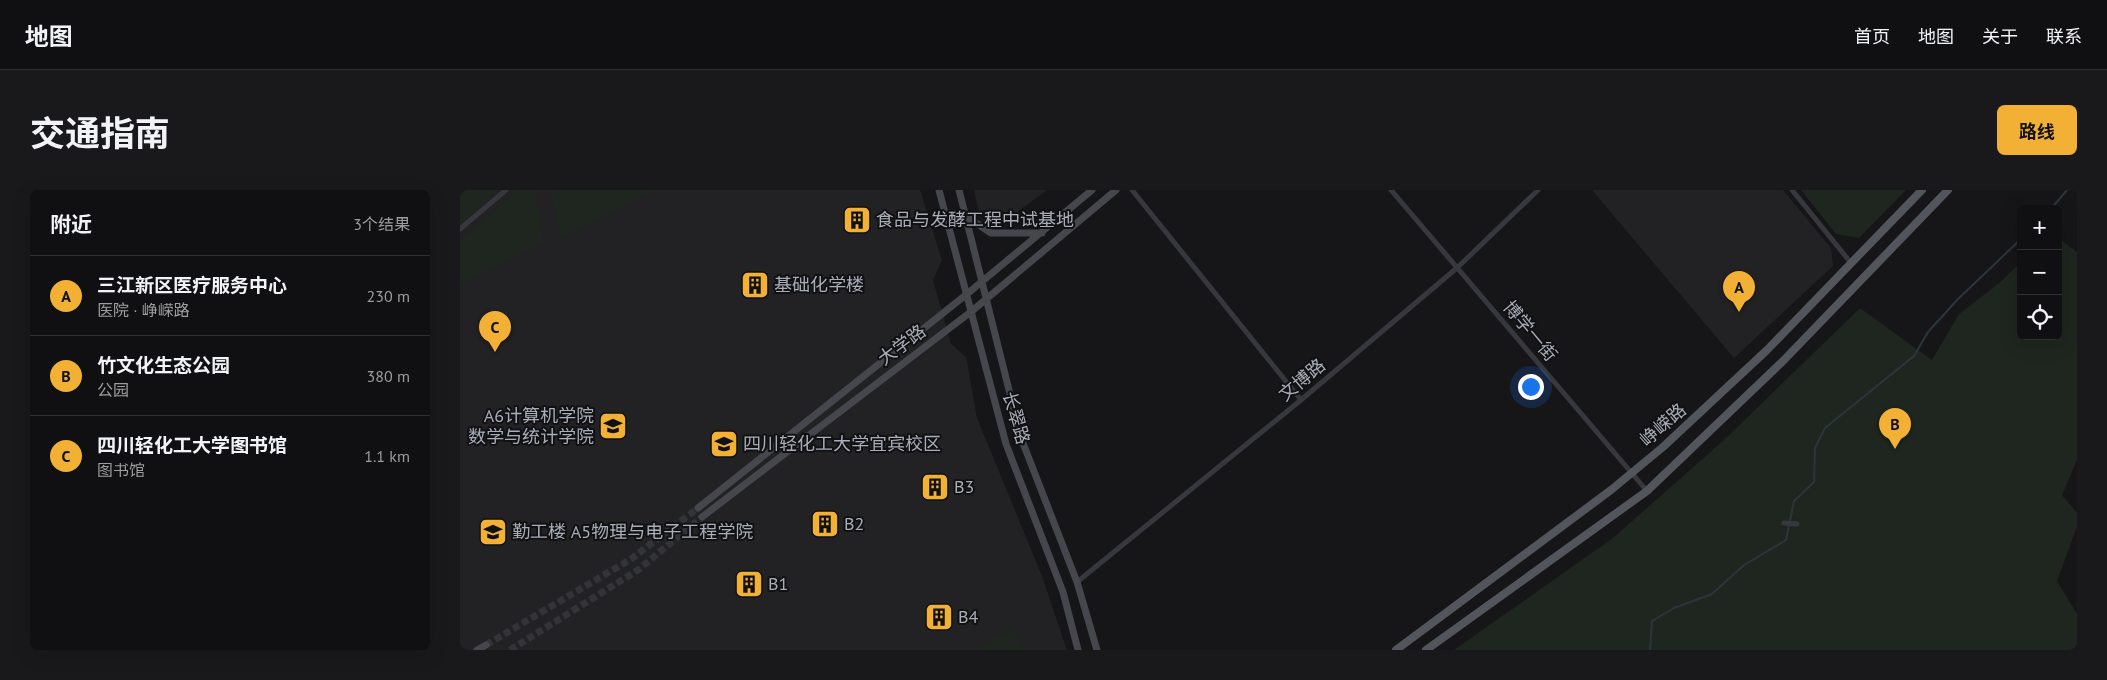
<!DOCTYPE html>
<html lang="zh">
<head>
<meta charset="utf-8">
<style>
	:root { --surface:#101012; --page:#19191b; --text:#f1f3f6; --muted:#9c9d9f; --line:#303032; --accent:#f2b134 }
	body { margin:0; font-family:"PT Sans","Noto Sans SC",sans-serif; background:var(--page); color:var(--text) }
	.controls { position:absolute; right:15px; top:15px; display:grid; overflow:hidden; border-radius:8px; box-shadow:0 5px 20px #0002 }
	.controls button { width:45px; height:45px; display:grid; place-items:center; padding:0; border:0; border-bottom:1px solid var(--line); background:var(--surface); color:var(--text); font:25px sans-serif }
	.you { position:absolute; left:1070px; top:196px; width:18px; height:18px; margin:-12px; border:4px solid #fff; border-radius:50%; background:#1a73e8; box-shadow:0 0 0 8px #1a73e833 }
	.badge { display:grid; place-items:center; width:32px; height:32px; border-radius:50%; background:var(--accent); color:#111; font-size:16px; font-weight:700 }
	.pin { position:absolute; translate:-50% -41px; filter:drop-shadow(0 1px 2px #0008) }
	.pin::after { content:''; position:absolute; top:26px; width:18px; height:15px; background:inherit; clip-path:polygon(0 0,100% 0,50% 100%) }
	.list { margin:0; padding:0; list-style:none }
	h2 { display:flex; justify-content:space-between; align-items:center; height:65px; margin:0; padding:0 20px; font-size:21px }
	h2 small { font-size:16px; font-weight:400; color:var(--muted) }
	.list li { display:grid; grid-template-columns:32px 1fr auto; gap:15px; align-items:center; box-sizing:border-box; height:80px; padding:0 20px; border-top:1px solid var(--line) }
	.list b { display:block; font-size:19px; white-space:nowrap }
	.list p { margin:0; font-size:16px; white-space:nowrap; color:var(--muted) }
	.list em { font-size:16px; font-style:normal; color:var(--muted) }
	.icon { flex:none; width:28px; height:28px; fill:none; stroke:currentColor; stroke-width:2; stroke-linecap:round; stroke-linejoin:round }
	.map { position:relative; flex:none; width:1617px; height:460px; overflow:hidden; border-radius:8px }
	header { display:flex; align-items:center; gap:30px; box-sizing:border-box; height:70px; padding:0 25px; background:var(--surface); border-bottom:1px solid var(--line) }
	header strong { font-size:24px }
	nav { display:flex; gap:28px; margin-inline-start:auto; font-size:18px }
	.intro { display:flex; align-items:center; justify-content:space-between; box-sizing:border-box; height:120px; padding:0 30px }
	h1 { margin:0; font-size:35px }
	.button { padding:12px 22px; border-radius:8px; background:var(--accent); color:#111; font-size:18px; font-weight:700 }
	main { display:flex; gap:30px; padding:0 30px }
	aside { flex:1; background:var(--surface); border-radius:8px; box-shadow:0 5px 20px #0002 }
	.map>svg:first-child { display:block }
	.built { fill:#222225 }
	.green { fill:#1e261f }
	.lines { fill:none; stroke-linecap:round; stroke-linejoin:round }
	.stream { stroke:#2c353c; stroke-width:2 }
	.secondary-tunnel { stroke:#333438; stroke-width:7; stroke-dasharray:7 3.5; stroke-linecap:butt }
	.street { stroke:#37383d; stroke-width:5 }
	.secondary { stroke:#45474d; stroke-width:7 }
	.primary { stroke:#53555c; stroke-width:8 }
	.labels { text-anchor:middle; stroke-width:4; stroke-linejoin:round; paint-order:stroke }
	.poi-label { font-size:18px; fill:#a8adb8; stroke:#111113; text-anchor:start }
	.street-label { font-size:18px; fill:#a8adb8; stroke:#111113 }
</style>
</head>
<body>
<header>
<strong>地图</strong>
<nav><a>首页</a><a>地图</a><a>关于</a><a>联系</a></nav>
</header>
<div class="intro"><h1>交通指南</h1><a class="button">路线</a></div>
<main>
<aside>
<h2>附近<small>3个结果</small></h2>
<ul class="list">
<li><span class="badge">A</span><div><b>三江新区医疗服务中心</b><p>医院 · 峥嵘路</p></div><em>230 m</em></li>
<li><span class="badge">B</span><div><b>竹文化生态公园</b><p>公园</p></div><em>380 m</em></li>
<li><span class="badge">C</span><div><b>四川轻化工大学图书馆</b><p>图书馆</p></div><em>1.1 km</em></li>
</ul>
</aside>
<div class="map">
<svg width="1617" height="460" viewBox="0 0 1617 460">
	<rect width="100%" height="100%" fill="#161618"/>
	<!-- built -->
	<path class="built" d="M0,0H460L482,70L473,90L491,154L506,167L517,228L582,386L607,460H0Z
		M514,0H587L546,30L519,22Z
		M1132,0H1323L1371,58L1373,76L1274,168Z"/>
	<!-- green -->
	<path class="green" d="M0,0H39L0,36Z
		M58,0H76L83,52L0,95V51Z
		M91,0H194L101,49Z
		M1341,0H1446L1399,48L1376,44Z
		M1598,48L1617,62V270L1602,305L1617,323V337L1597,391L1617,424V460H994L1153,348L1265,249L1400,118L1472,170L1499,124L1538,94L1561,72V146H1598Z
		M554,438L566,460H522L520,456Z"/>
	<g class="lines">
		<!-- stream -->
		<path class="stream" d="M1591,19L1607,0
			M1190,460L1192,431L1214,418L1252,404L1284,375L1326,350L1334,311L1354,292L1355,258L1365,238L1454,166L1468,142L1497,110L1561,49"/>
		<!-- secondary-tunnel -->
		<path class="secondary-tunnel" d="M26,455L171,369L238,318
			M50,460L178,380L242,327"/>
		<!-- street -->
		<path class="street" d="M672,0L841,210
			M931,0L1187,301
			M1332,0L1391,73
			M0,39L46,0
			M1324,333L1337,334
			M617,392L841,210L998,77L1078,0"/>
		<!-- secondary -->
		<path class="secondary" d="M479,0L546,254L603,402L618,460
			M499,0L561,248L617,392L637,460
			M507,27L531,43H582
			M238,318L507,104L632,0
			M242,327L512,121L656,0
			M17,460L26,455"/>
		<!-- primary -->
		<path class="primary" d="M936,460L1151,300L1203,257L1307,160L1462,0
			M966,460L1187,301L1323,171L1488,0"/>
	</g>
	<!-- icons -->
	<defs>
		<g id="building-square" transform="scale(1.4375)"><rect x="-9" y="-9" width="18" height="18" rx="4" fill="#f2b134" stroke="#111113"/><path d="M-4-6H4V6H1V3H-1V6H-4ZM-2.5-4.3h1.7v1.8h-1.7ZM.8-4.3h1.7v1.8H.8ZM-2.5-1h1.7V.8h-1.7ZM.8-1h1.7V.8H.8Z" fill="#111"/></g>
		<g id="university-square" transform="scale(1.4375)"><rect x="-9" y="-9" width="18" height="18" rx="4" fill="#f2b134" stroke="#111113"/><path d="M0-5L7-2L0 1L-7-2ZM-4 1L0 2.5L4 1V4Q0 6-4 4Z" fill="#111"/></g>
	</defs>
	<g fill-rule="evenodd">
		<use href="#building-square" x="397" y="30"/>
		<use href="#building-square" x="295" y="95"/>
		<use href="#university-square" x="153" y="236"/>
		<use href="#university-square" x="264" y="254"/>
		<use href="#building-square" x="475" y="297"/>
		<use href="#building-square" x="365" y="334"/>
		<use href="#university-square" x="33" y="342"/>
		<use href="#building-square" x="289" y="394"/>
		<use href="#building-square" x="479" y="427"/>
	</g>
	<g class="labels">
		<!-- poi labels -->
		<g class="poi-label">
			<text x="416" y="36">食品与发酵工程中试基地</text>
			<text x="314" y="101">基础化学楼</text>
			<text x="134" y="232" text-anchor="end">A6计算机学院<tspan x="134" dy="21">数学与统计学院</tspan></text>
			<text x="283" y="260">四川轻化工大学宜宾校区</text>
			<text x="494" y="303">B3</text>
			<text x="384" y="340">B2</text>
			<text x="52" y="348">勤工楼 A5物理与电子工程学院</text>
			<text x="308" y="400">B1</text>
			<text x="498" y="433">B4</text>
		</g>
		<!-- street labels -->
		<g class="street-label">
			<text transform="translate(1070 141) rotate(50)" y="6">博学一街</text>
			<text transform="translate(442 155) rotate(-37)" y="6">大学路</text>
			<text transform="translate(842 190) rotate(-40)" y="6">文博路</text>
			<text transform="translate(556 228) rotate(74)" y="6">长翠路</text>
			<text transform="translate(1203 235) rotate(-41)" y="6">峥嵘路</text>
		</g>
	</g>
</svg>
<div class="controls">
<button>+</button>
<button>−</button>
<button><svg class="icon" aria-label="locate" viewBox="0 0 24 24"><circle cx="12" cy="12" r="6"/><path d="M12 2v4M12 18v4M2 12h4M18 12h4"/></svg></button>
</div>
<div class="you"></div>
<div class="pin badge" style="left:1279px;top:122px">A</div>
<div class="pin badge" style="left:1435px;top:259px">B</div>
<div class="pin badge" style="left:35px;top:162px">C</div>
</div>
</main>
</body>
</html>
